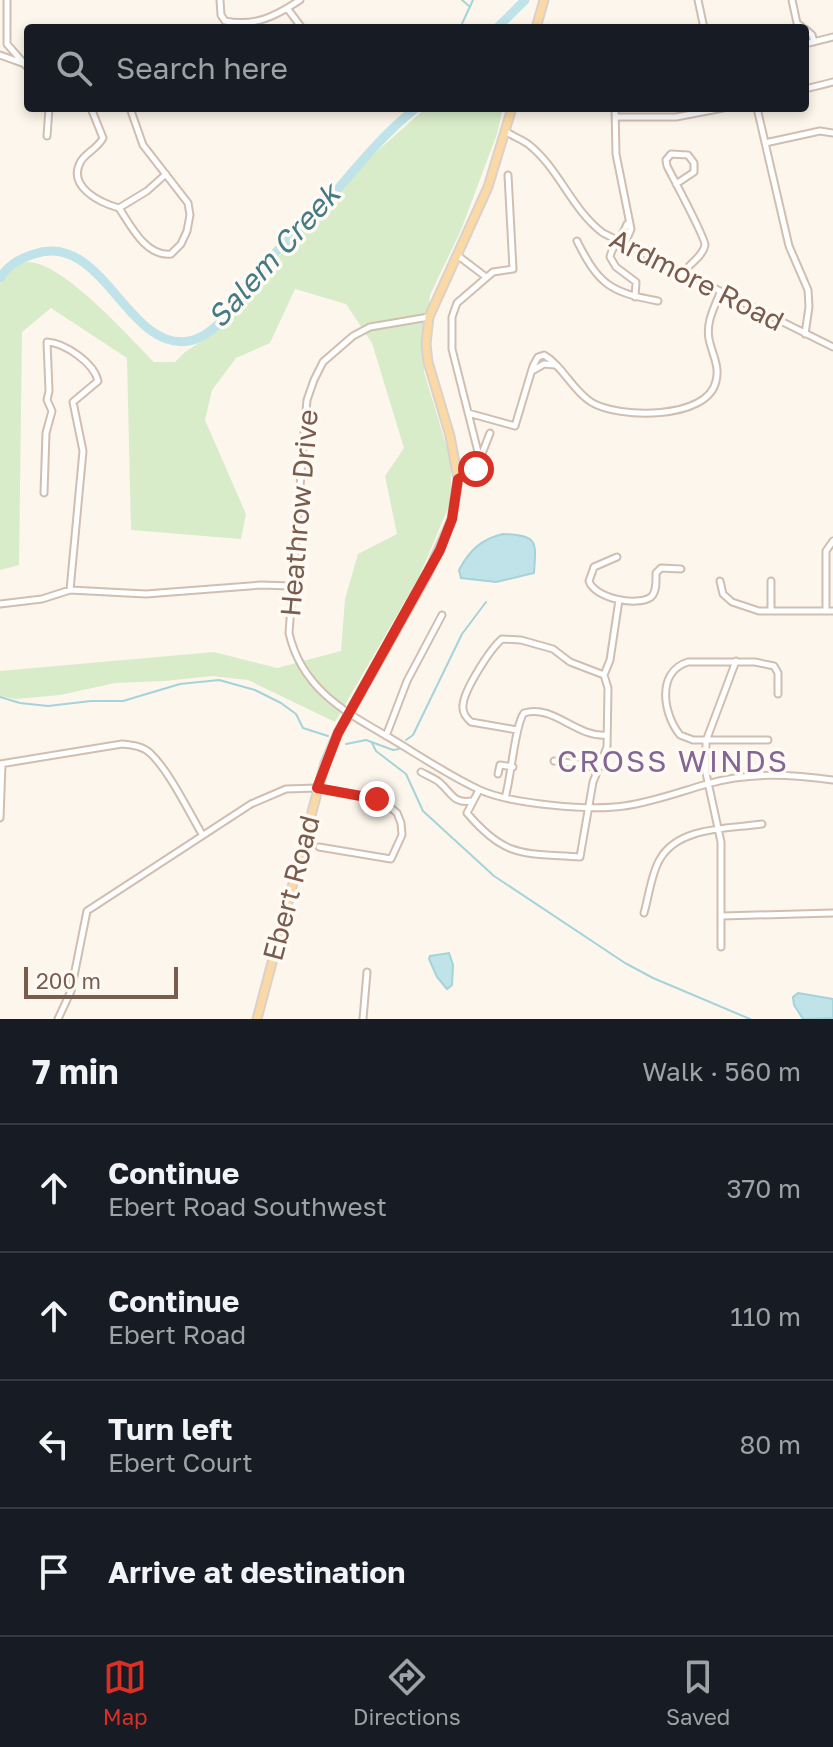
<!DOCTYPE html>
<html lang="en">
<head>
<meta charset="utf-8">
<style>
	:root { --surface:#171b24; --page:#20242c; --text:#f1f3f6; --muted:#9ea1a6; --line:#363941; --accent:#d93025 }
	body { margin:0; font-family:"Golos Text",sans-serif; background:var(--page); color:var(--text) }
	.scale { position:absolute; left:24px; bottom:20px; width:154px; box-sizing:border-box; padding-left:8px; border:4px solid #7a5c4d; border-top:0; font-size:22px; line-height:28px; white-space:nowrap; color:#7a5c4d; -webkit-text-stroke:6px #fffaf3; paint-order:stroke }
	.stop { position:absolute; width:24px; height:24px; margin:-18px; border:6px solid #d93025; border-radius:50%; background:#fff }
	.stop.end { background:#d93025; border-color:#fff; box-shadow:0 2px 8px #0008 }
	.list { margin:0; padding:0; list-style:none }
	h2 { display:flex; justify-content:space-between; align-items:center; height:104px; margin:0; padding:0 32px; font-size:34px }
	h2 small { font-size:26px; font-weight:400; color:var(--muted) }
	.list li { display:grid; grid-template-columns:52px 1fr auto; gap:24px; align-items:center; box-sizing:border-box; height:128px; padding:0 32px; border-top:2px solid var(--line) }
	.list b { display:block; font-size:30px; white-space:nowrap }
	.list p { margin:0; font-size:26px; white-space:nowrap; color:var(--muted) }
	.list em { font-size:26px; font-style:normal; color:var(--muted) }
	.icon { flex:none; width:44px; height:44px; fill:none; stroke:currentColor; stroke-width:2; stroke-linecap:round; stroke-linejoin:round }
	.map { position:relative; flex:none; width:833px; height:1019px; overflow:hidden }
	.search { position:absolute; background:var(--surface); box-shadow:0 4px 12px #0003; left:24px; right:24px; top:24px; height:88px; display:flex; align-items:center; gap:20px; box-sizing:border-box; padding:0 28px; border-radius:8px; color:var(--muted); font-size:30px }
	.sheet { height:616px; background:var(--surface) }
	nav { display:flex; justify-content:space-around; align-items:center; box-sizing:border-box; height:112px; border-top:2px solid var(--line); background:var(--surface); font-size:22px; color:var(--muted) }
	nav a { display:grid; justify-items:center; gap:4px }
	nav .on { color:var(--accent) }
	.map>svg:first-child { display:block }
	.green { fill:#d8ecc9 }
	.water { fill:#bfe3e8; stroke:#a5d3da; stroke-width:2 }
	.lines { fill:none; stroke-linecap:round; stroke-linejoin:round }
	.stream { stroke:#a5d3da; stroke-width:2 }
	.river { stroke:#bfe3e8; stroke-width:9 }
	.minor-casing { stroke:#d1beb0; stroke-width:9 }
	.major-casing { stroke:#dad1cd; stroke-width:11 }
	.minor { stroke:#fff; stroke-width:5 }
	.major { stroke:#fbd9a5; stroke-width:7 }
	.route { stroke:#d93025; stroke-width:10 }
	.labels { text-anchor:middle; stroke-width:7; stroke-linejoin:round; paint-order:stroke }
	.street-label { font-size:28px; fill:#7a5c4d; stroke:#fffaf3 }
	.water-label { font-size:30px; font-style:italic; fill:#437c86; stroke:#fffaf3 }
	.neighbourhood-label { font-size:30px; letter-spacing:2px; fill:#846695; stroke:#fffaf3 }
</style>
</head>
<body>
<div class="map">
<svg width="833" height="1019" viewBox="0 0 833 1019">
	<rect width="100%" height="100%" fill="#fdf6ec"/>
	<!-- green -->
	<path class="green" d="M426,108H503L497,134L461,230L430,295L424,372L451,461V501L419,577L335,722L248,680L212,676L165,681L115,683L60,695L16,699L0,696V671L214,652L277,668L341,651L345,599L358,554L397,534L385,476L404,448L372,343L346,304L295,289L270,343L236,358L212,390L205,420L246,514L241,539L131,530L127,358L51,308L22,332L19,565L0,570V284C7,274 15,262 28,262C64,263 128,336 154,362H175L185,352L217,331L259,278L366,161Z"/>
	<!-- water -->
	<path class="water" d="M503,534C539,535 536,542 534,573L496,582L461,578L459,570C469,551 481,539 503,534Z
		M449,953L453,965L452,985L447,989L437,977L429,959L430,956Z
		M798,993L833,999V1018L803,1019L794,1005L793,997Z"/>
	<g class="lines">
		<!-- stream -->
		<path class="stream" d="M462,0L469,6
			M460,28L473,0
			M0,697L20,703L48,706L91,701H123L180,684L219,680L255,690L281,703L296,714L303,728L328,736
			M406,740L413,735L462,634L486,602
			M372,743L376,751L406,774L423,811L494,876L625,963L653,978L750,1019
			M346,744L366,740L393,750L399,749"/>
		<!-- river -->
		<path class="river" d="M497,28L525,0
			M0,278C8,265 19,259 34,254C103,230 127,352 189,341C222,336 255,276 277,251C289,238 304,227 317,213C350,176 377,139 416,108"/>
		<!-- minor casing -->
		<g class="minor-casing">
			<path id="minor" d="M7,0V44L28,68
				M220,0L221,15L225,21C255,27 276,16 300,0
				M698,0L704,28
				M792,0L797,23L803,28
				M287,8L302,28
				M805,29L812,35L814,42
				M805,44L833,37
				M0,55L22,63
				M805,89L833,82
				M91,108L103,138C98,148 87,152 81,161C66,187 101,203 119,208L147,191L166,174
				M615,108L616,154L631,229L624,246
				M757,108L789,246L808,290L809,307L805,334
				M615,117H676L723,108
				M505,131C512,136 521,139 528,144C559,168 571,209 603,233L833,347
				M47,136L49,108
				M765,143L820,131L833,133
				M676,184L694,172V163L688,155L671,154L666,160L667,166C673,178 705,237 705,245C703,257 687,265 682,275
				M119,208C131,226 146,257 171,254L181,244L187,231L190,215L188,203L143,145L130,108
				M627,224C623,236 612,245 610,257L616,267L636,282L635,297
				M577,241C599,285 610,292 658,301
				M457,255L486,277
				M429,317L370,327L353,336L323,362L314,380L307,400L304,433L289,633C301,686 341,710 385,735C416,753 447,775 480,790C511,804 590,811 624,806C653,802 679,792 707,784C749,772 790,774 833,780
				M532,371L544,364L555,365
				M468,413L515,426L533,366L538,357L544,355C563,366 572,390 591,402C618,419 708,420 716,381C720,366 712,354 709,339C706,322 714,308 720,293
				M480,460L452,349V317L457,303L493,272L513,269L508,175
				M458,479L476,469L490,433
				M44,493L46,433L52,411L47,400L49,391L47,342C65,343 94,363 98,381L73,402L83,451L70,590
				M617,557L594,567L589,581C594,598 637,607 651,597C657,592 656,580 656,573L661,568L681,569
				M720,581L723,594L732,602L759,611H833
				M0,604L42,599L70,590L146,594L261,585L291,586
				M771,611V581
				M826,611V551L833,541
				M604,675L610,660L619,600
				M386,736L407,681L442,615
				M768,740H693L680,735C663,714 656,672 688,662H755L774,666L778,673V694
				M554,761L588,765L596,769
				M0,764L122,744C132,745 143,746 151,754C169,771 189,812 202,834
				M421,772C426,775 434,778 439,782C452,793 453,804 472,801
				M498,774L500,765L513,767
				M479,790L467,813C506,859 524,853 580,857L593,782L607,747L608,688L604,675L570,662L553,649L521,640L502,639C490,649 464,690 463,705C462,713 466,717 471,722L517,730
				M505,798C511,779 515,724 524,713C554,704 576,738 607,735
				M0,818L2,764
				M644,913C649,896 651,874 660,859C679,826 729,829 762,824
				M722,916L833,913
				M721,947V842L706,773V741L736,661
				M58,1019L71,991L87,911L251,804L286,789L317,788L364,796L385,803L397,813L401,823L402,835L391,859L319,847
				M363,1019L367,972"/>
		</g>
		<!-- major casing -->
		<g class="major-casing">
			<path id="major" d="M536,28L544,0
				M257,1019L325,763L338,733L427,575L452,519L458,479L450,436L428,362L426,344L429,317L488,187L512,108"/>
		</g>
		<!-- minor -->
		<use href="#minor" class="minor"/>
		<!-- major -->
		<use href="#major" class="major"/>
	</g>
	<g class="lines">
		<!-- route -->
		<path class="route" d="M377,799L317,788L338,733L440,550L452,519L458,479L476,469"/>
	</g>
	<g class="labels">
		<!-- street labels -->
		<g class="street-label">
			<text transform="translate(697 280) rotate(27)" y="10">Ardmore Road</text>
			<text transform="translate(299 513) rotate(-85)" y="10">Heathrow Drive</text>
			<text transform="translate(291 888) rotate(-75)" y="10">Ebert Road</text>
		</g>
		<!-- water labels -->
		<g class="water-label">
			<text transform="translate(274 256) rotate(-48)" y="10">Salem Creek</text>
		</g>
		<!-- neighbourhood labels -->
		<g class="neighbourhood-label">
			<text x="673" y="772">CROSS WINDS</text>
		</g>
	</g>
</svg>
<div class="scale">200 m</div>
<div class="stop" style="left:476px;top:469px"></div>
<div class="stop end" style="left:377px;top:799px"></div>
<div class="search"><svg class="icon" aria-label="search" viewBox="0 0 24 24"><circle cx="10" cy="10" r="6"/><path d="M15 15l6 6"/></svg>Search here</div>
</div>
<section class="sheet">
<h2>7 min<small>Walk · 560 m</small></h2>
<ul class="list">
<li><svg class="icon" aria-label="ahead" viewBox="0 0 24 24"><path d="M12 20V5M6 11l6-6 6 6"/></svg><div><b>Continue</b><p>Ebert Road Southwest</p></div><em>370 m</em></li>
<li><svg class="icon" aria-label="ahead" viewBox="0 0 24 24"><path d="M12 20V5M6 11l6-6 6 6"/></svg><div><b>Continue</b><p>Ebert Road</p></div><em>110 m</em></li>
<li><svg class="icon" aria-label="left" viewBox="0 0 24 24"><path d="M17 20v-9H6M10 6l-5 5 5 5"/></svg><div><b>Turn left</b><p>Ebert Court</p></div><em>80 m</em></li>
<li><svg class="icon" aria-label="arrive" viewBox="0 0 24 24"><path d="M6 21V4h12l-3 4 3 4H6"/></svg><div><b>Arrive at destination</b></div></li>
</ul>
</section>
<nav>
<a class="on"><svg class="icon" aria-label="map" viewBox="0 0 24 24"><path d="M3 6l6-2 6 2 6-2v14l-6 2-6-2-6 2zM9 4v14M15 6v14"/></svg>Map</a>
<a><svg class="icon" aria-label="directions" viewBox="0 0 24 24"><path d="M12 3l9 9-9 9-9-9zM9 14v-3h6M13 9l2 2-2 2"/></svg>Directions</a>
<a><svg class="icon" aria-label="saved" viewBox="0 0 24 24"><path d="M7 4h10v16l-5-4-5 4z"/></svg>Saved</a>
</nav>
</body>
</html>
